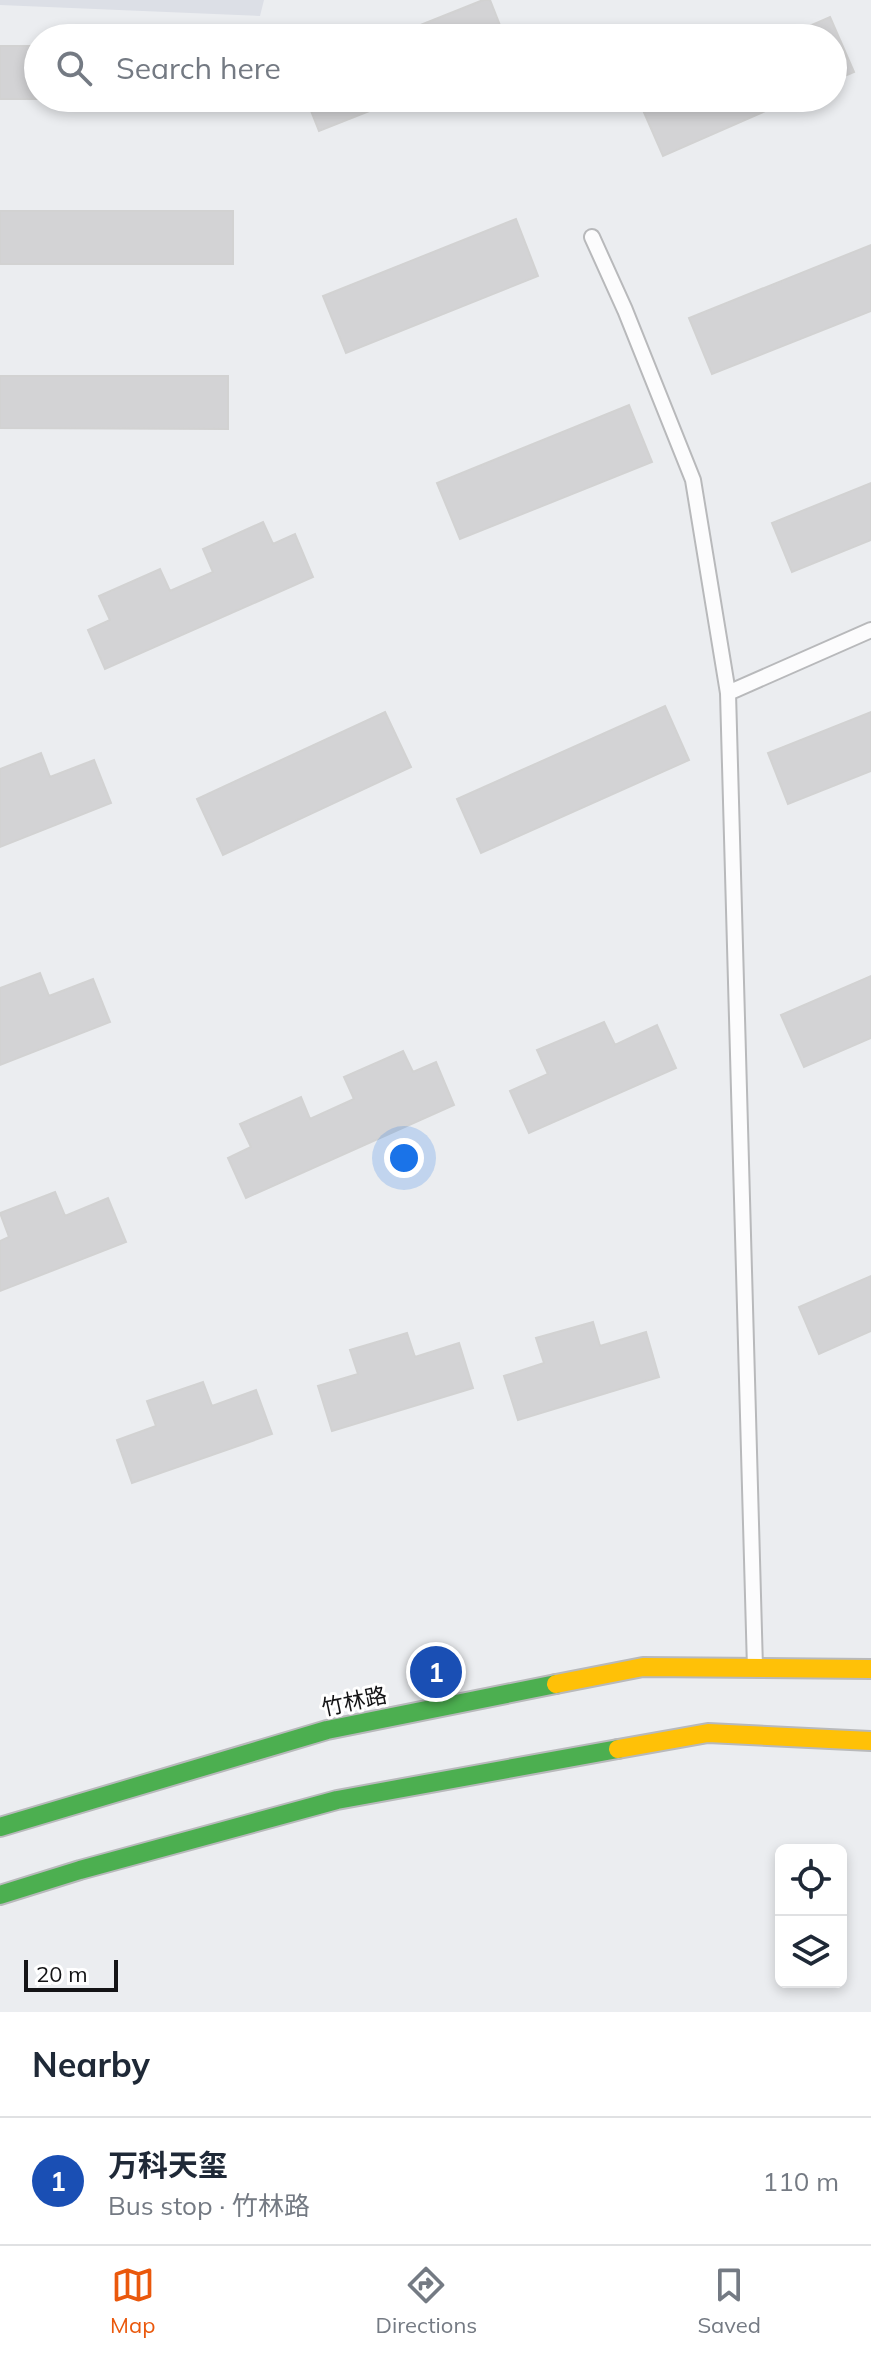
<!DOCTYPE html>
<html lang="en">
<head>
<meta charset="utf-8">
<style>
	:root { --surface:#fff; --page:#f6f6f7; --text:#1f2937; --muted:#747a83; --line:#e0e1e3; --accent:#ea580c }
	body { margin:0; font-family:Mulish,"Noto Sans SC",sans-serif; background:var(--page); color:var(--text) }
	.controls { position:absolute; right:24px; bottom:24px; display:grid; overflow:hidden; border-radius:12px; box-shadow:0 4px 12px #0003 }
	.controls button { width:72px; height:72px; display:grid; place-items:center; padding:0; border:0; border-bottom:2px solid var(--line); background:var(--surface); color:var(--text); font:40px sans-serif }
	.scale { position:absolute; left:24px; bottom:20px; width:94px; box-sizing:border-box; padding-left:8px; border:4px solid #141416; border-top:0; font-size:22px; line-height:28px; white-space:nowrap; color:#141416; -webkit-text-stroke:6px #fff; paint-order:stroke }
	.you { position:absolute; left:404px; top:1158px; width:28px; height:28px; margin:-20px; border:6px solid #fff; border-radius:50%; background:#1a73e8; box-shadow:0 0 0 12px #1a73e833 }
	.badge { display:grid; place-items:center; width:52px; height:52px; border-radius:50%; background:var(--accent); color:#fff; font-size:26px; font-weight:700 }
	.pin { position:absolute; translate:-50% -50%; border:4px solid #fff; box-shadow:0 2px 8px #0006 }
	.list { margin:0; padding:0; list-style:none }
	h2 { display:flex; justify-content:space-between; align-items:center; height:104px; margin:0; padding:0 32px; font-size:34px }
	h2 small { font-size:26px; font-weight:400; color:var(--muted) }
	.list li { display:grid; grid-template-columns:52px 1fr auto; gap:24px; align-items:center; box-sizing:border-box; height:128px; padding:0 32px; border-top:2px solid var(--line) }
	.list b { display:block; font-size:30px; white-space:nowrap }
	.list p { margin:0; font-size:26px; white-space:nowrap; color:var(--muted) }
	.list em { font-size:26px; font-style:normal; color:var(--muted) }
	.icon { flex:none; width:44px; height:44px; fill:none; stroke:currentColor; stroke-width:2; stroke-linecap:round; stroke-linejoin:round }
	.map { position:relative; flex:none; width:871px; height:2012px; overflow:hidden }
	.search { position:absolute; background:var(--surface); box-shadow:0 4px 12px #0003; left:24px; right:24px; top:24px; height:88px; display:flex; align-items:center; gap:20px; box-sizing:border-box; padding:0 28px; border-radius:44px; color:var(--muted); font-size:30px }
	.sheet { height:232px; background:var(--surface) }
	nav { display:flex; justify-content:space-around; align-items:center; box-sizing:border-box; height:112px; border-top:2px solid var(--line); background:var(--surface); font-size:22px; color:var(--muted) }
	nav a { display:grid; justify-items:center; gap:4px }
	nav .on { color:var(--accent) }
	.map>svg:first-child { display:block }
	.built { fill:#dcdfe6 }
	.building { fill:#d3d3d5; stroke:#d2d2d2; stroke-width:2 }
	.lines { fill:none; stroke-linecap:round; stroke-linejoin:round }
	.lane-casing { stroke:#b8b9bb; stroke-width:18 }
	.fast-casing { stroke:#b8b9bb; stroke-width:22 }
	.slow-casing { stroke:#b8b9bb; stroke-width:22 }
	.lane { stroke:#fcfcfd; stroke-width:14 }
	.fast { stroke:#4caf50; stroke-width:18 }
	.slow { stroke:#ffc107; stroke-width:18 }
	.labels { text-anchor:middle; stroke-width:6; stroke-linejoin:round; paint-order:stroke }
	.street-label { font-size:22px; fill:#141416; stroke:#fff }
</style>
</head>
<body>
<div class="map">
<svg width="871" height="2012" viewBox="0 0 871 2012">
	<rect width="100%" height="100%" fill="#ebedf0"/>
	<!-- built -->
	<path class="built" d="M0,0H264L260,16L0,5Z"/>
	<!-- building -->
	<path class="building" d="M483,0H490L505,38H388Z
		M830,17L854,72L833,81V38H782Z
		M0,46H38V98L235,99H0Z
		M306,98H402L319,131Z
		M645,98H795L663,156L639,101Z
		M0,211H233V264H0Z
		M516,219L538,276L346,353L323,296Z
		M871,245V311L712,374L689,318Z
		M0,376H228V429L0,428Z
		M629,405L652,462L460,539L437,483Z
		M871,483V540L792,572L772,523Z
		M263,522L273,544L295,534L313,577L105,669L88,630L110,620L99,596L160,569L170,591L213,572L203,549Z
		M665,706L689,760L481,853L457,799Z
		M385,712L411,767L223,855L197,799Z
		M871,712V771L788,804L768,753Z
		M41,753L50,777L94,760L111,803L0,847V769Z
		M40,973L49,996L93,979L110,1022L0,1065V988Z
		M871,976V1038L804,1067L781,1015Z
		M604,1022L615,1045L657,1025L676,1068L529,1133L510,1091L548,1074L537,1050Z
		M403,1051L413,1072L436,1062L454,1105L246,1198L228,1158L251,1147L240,1124L301,1097L310,1119L354,1099L344,1077Z
		M55,1192L65,1216L108,1198L126,1242L0,1291V1241L9,1237L0,1213Z
		M871,1276V1331L819,1354L799,1307Z
		M593,1322L600,1346L646,1332L659,1377L518,1420L504,1376L544,1363L536,1338Z
		M407,1333L415,1357L459,1343L473,1388L332,1431L318,1386L358,1374L350,1350Z
		M203,1382L212,1406L256,1390L272,1434L132,1483L117,1440L156,1426L147,1401Z"/>
	<g class="lines">
		<!-- lane casing -->
		<g class="lane-casing">
			<path id="lane" d="M592,237L625,310L693,480L728,693L755,1668
				M728,693L871,630"/>
		</g>
		<!-- fast casing -->
		<g class="fast-casing">
			<path id="fast" d="M0,1827L327,1730L556,1684
				M0,1895L80,1870L337,1800L618,1749"/>
		</g>
		<!-- slow casing -->
		<g class="slow-casing">
			<path id="slow" d="M556,1684L643,1667L871,1669
				M618,1749L708,1733L871,1741"/>
		</g>
		<!-- lane -->
		<use href="#lane" class="lane"/>
		<!-- fast -->
		<use href="#fast" class="fast"/>
		<!-- slow -->
		<use href="#slow" class="slow"/>
	</g>
	<g class="labels">
		<!-- street labels -->
		<g class="street-label">
			<text transform="translate(354 1701) rotate(-12)" y="8">竹林路</text>
		</g>
	</g>
</svg>
<div class="controls">
<button><svg class="icon" aria-label="locate" viewBox="0 0 24 24"><circle cx="12" cy="12" r="6"/><path d="M12 2v4M12 18v4M2 12h4M18 12h4"/></svg></button>
<button><svg class="icon" aria-label="layers" viewBox="0 0 24 24"><path d="M12 4l9 5-9 5-9-5zM3 14l9 5 9-5"/></svg></button>
</div>
<div class="scale">20 m</div>
<div class="you"></div>
<div class="pin badge" style="left:436px;top:1672px;background:#1a4fb4">1</div>
<div class="search"><svg class="icon" aria-label="search" viewBox="0 0 24 24"><circle cx="10" cy="10" r="6"/><path d="M15 15l6 6"/></svg>Search here</div>
</div>
<section class="sheet">
<h2>Nearby<small></small></h2>
<ul class="list">
<li><span class="badge" style="background:#1a4fb4">1</span><div><b>万科天玺</b><p>Bus stop · 竹林路</p></div><em>110 m</em></li>
</ul>
</section>
<nav>
<a class="on"><svg class="icon" aria-label="map" viewBox="0 0 24 24"><path d="M3 6l6-2 6 2 6-2v14l-6 2-6-2-6 2zM9 4v14M15 6v14"/></svg>Map</a>
<a><svg class="icon" aria-label="directions" viewBox="0 0 24 24"><path d="M12 3l9 9-9 9-9-9zM9 14v-3h6M13 9l2 2-2 2"/></svg>Directions</a>
<a><svg class="icon" aria-label="saved" viewBox="0 0 24 24"><path d="M7 4h10v16l-5-4-5 4z"/></svg>Saved</a>
</nav>
</body>
</html>
